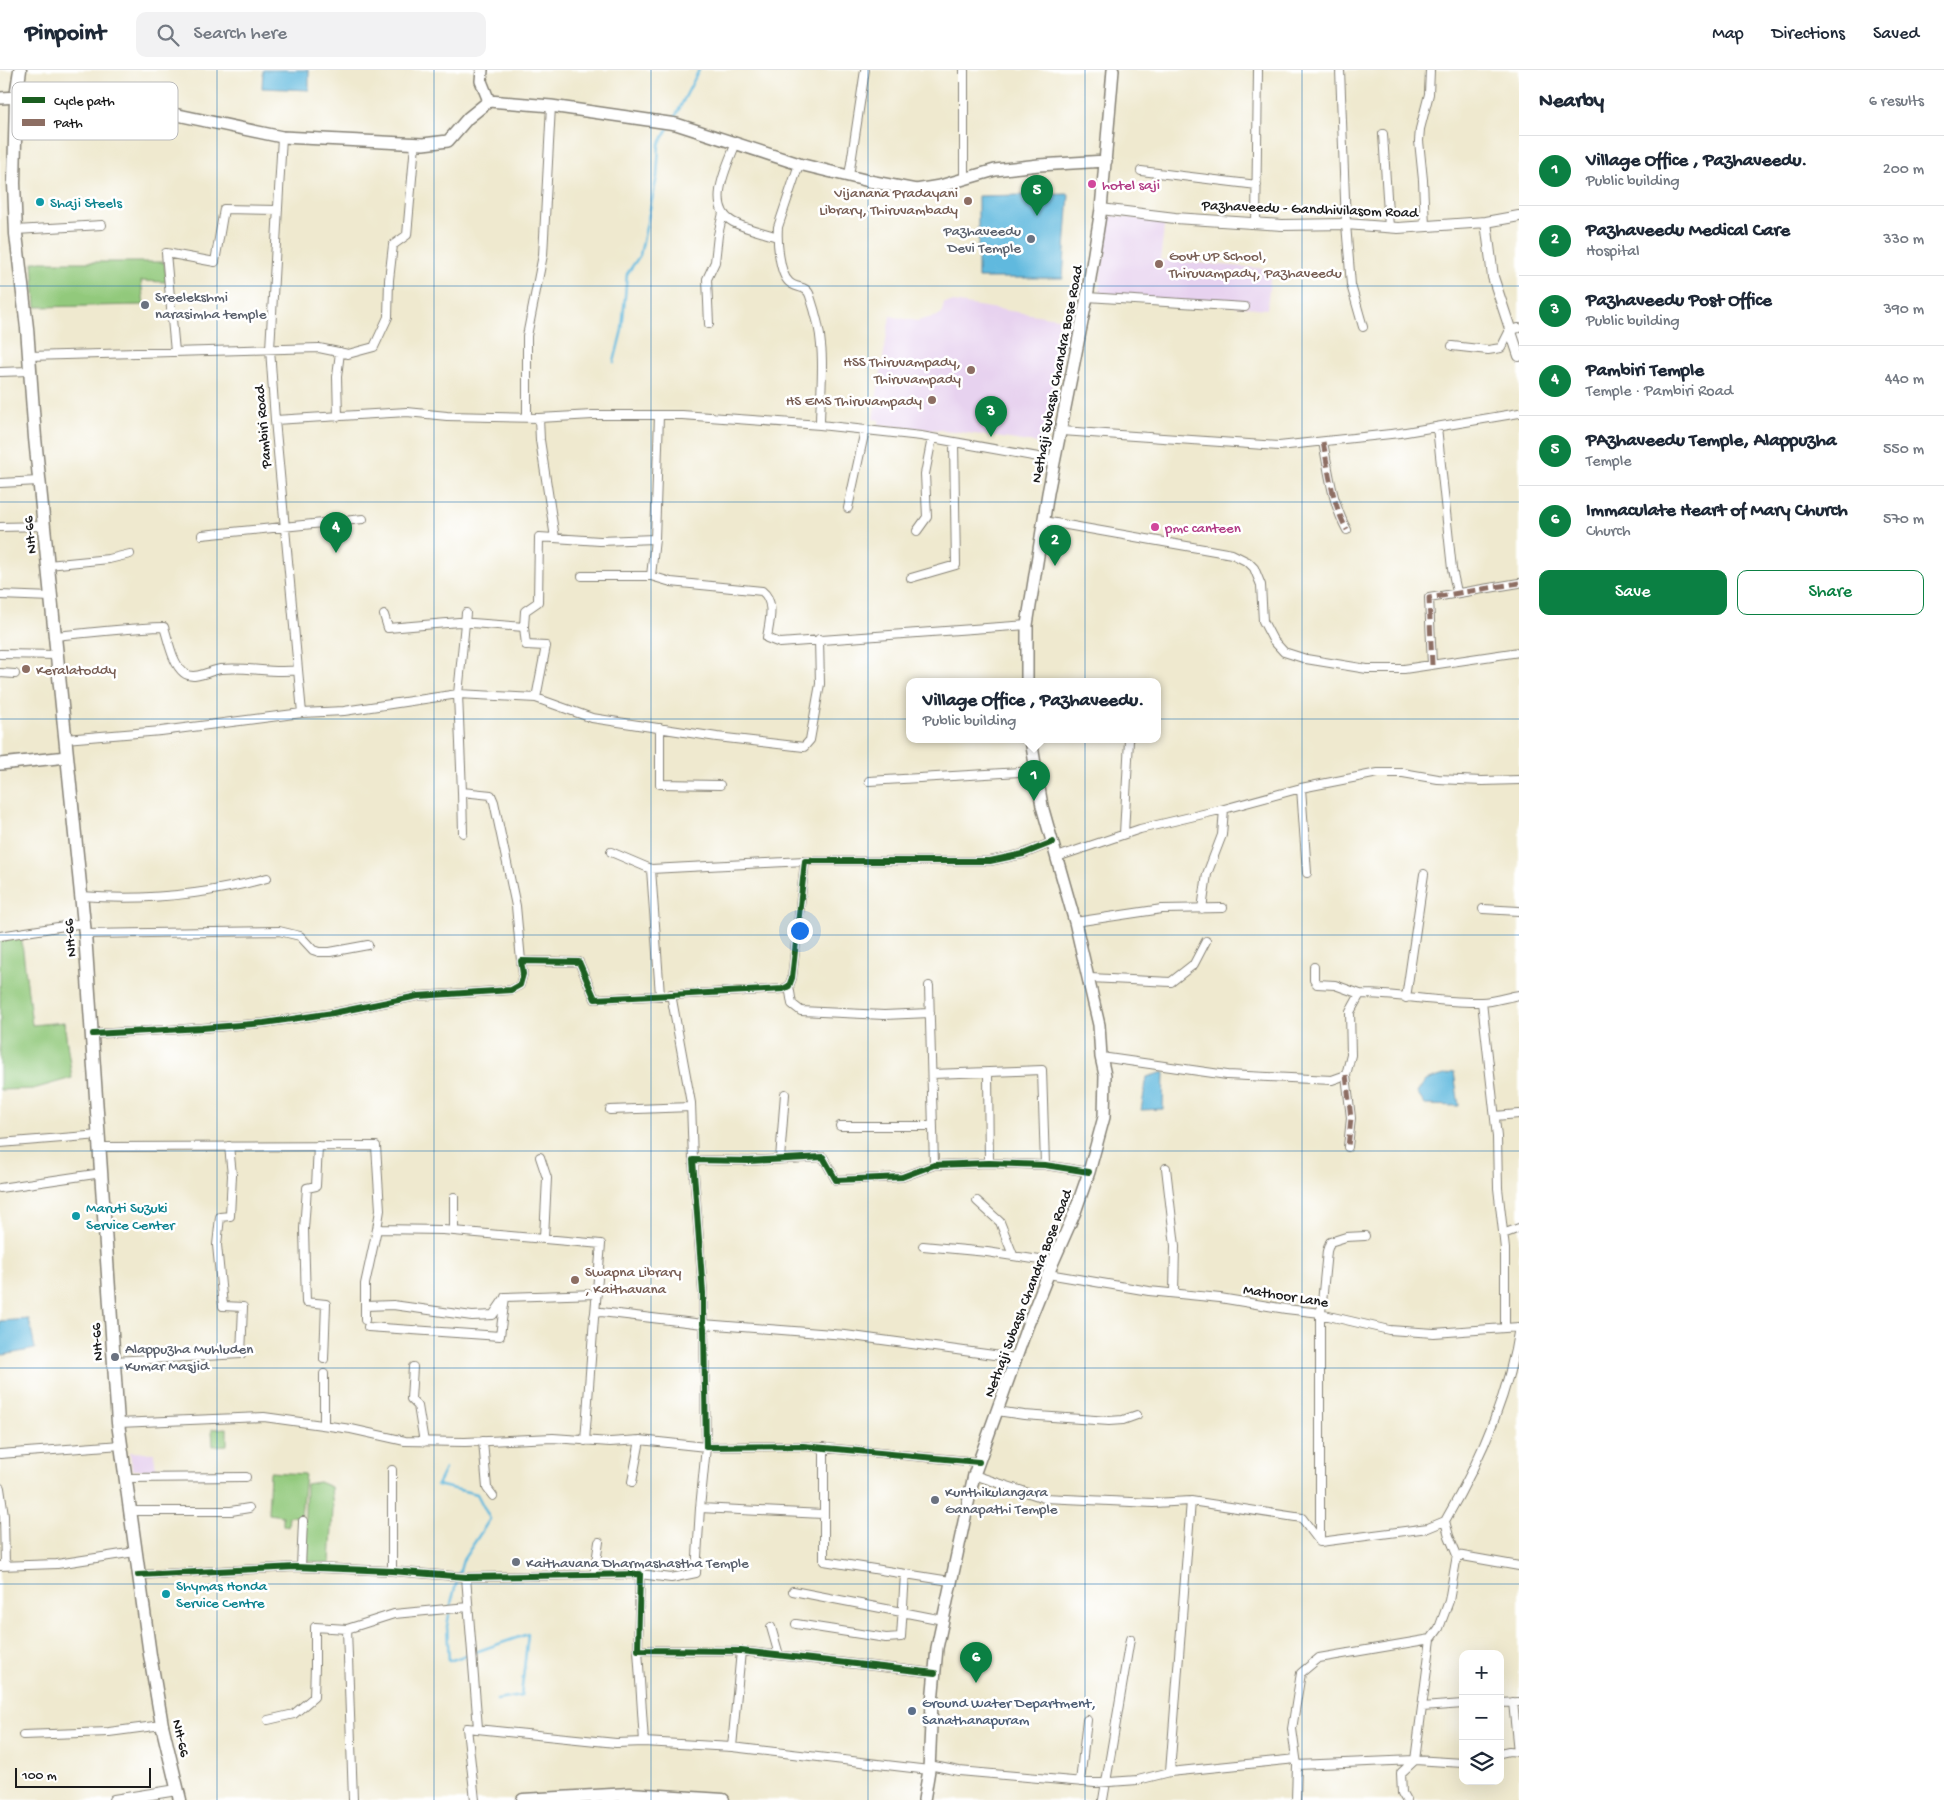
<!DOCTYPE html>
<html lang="en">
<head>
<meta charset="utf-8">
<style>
	:root { --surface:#fff; --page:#f2f2f3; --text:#1f2937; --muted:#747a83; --line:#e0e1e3; --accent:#0b8043 }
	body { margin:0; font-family:"Gochi Hand",sans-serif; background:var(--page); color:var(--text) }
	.controls { position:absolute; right:15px; bottom:15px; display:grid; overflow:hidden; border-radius:10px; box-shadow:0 5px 20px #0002 }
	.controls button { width:45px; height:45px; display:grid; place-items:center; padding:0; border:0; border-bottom:1px solid var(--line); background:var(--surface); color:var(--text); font:25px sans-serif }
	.scale { position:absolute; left:15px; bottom:12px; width:136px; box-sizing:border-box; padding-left:5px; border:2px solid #1c1c1c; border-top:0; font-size:14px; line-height:18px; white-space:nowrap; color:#1c1c1c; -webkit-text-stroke:4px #fff; paint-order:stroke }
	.you { position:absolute; left:799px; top:860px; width:18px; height:18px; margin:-12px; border:4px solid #fff; border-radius:50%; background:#1a73e8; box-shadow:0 0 0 8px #1a73e833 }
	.badge { display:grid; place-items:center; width:32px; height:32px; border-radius:50%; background:var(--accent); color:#fff; font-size:16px; font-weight:700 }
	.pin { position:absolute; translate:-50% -41px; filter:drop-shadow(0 1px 2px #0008) }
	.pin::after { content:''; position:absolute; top:26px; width:18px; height:15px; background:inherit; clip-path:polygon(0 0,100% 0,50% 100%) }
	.popup { position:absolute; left:906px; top:608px; width:255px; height:65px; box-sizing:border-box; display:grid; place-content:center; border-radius:10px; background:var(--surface); filter:drop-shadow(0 1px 4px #0005); font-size:16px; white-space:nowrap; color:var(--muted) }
	.popup b { font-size:19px; color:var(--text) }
	.popup::after { content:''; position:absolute; left:50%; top:100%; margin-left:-10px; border:10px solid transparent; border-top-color:var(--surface) }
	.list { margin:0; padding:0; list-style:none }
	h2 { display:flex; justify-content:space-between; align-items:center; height:65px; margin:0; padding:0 20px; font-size:21px }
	h2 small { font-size:16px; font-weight:400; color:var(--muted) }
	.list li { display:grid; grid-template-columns:32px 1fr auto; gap:15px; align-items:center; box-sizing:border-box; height:70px; padding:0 20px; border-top:1px solid var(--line) }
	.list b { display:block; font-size:19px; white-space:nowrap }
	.list p { margin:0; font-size:16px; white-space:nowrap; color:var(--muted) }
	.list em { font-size:16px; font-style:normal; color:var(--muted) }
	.actions { display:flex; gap:10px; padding:15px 20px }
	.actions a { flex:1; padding:11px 0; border:1px solid var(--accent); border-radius:10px; text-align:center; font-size:18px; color:var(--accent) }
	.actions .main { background:var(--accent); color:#fff }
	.icon { flex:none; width:28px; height:28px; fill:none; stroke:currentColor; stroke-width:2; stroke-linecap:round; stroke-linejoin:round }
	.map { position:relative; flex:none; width:1519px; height:1730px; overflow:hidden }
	header { display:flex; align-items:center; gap:30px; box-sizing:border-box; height:70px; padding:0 25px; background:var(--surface); border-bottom:1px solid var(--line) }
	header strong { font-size:24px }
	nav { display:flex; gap:28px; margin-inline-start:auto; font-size:18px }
	.search { width:350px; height:45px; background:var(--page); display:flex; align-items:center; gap:12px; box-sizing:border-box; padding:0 18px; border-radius:10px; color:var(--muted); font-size:19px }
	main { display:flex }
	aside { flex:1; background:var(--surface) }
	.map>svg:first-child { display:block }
	.built { fill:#e7d2ef }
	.green { fill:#92c97b; stroke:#57724c }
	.water { fill:#61b9de; stroke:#3e6a7d }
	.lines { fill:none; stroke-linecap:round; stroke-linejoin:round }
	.stream { stroke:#61b9de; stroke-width:2.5 }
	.minor-casing { stroke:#868276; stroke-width:10 }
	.tertiary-casing { stroke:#868276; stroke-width:12 }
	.secondary-casing { stroke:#868276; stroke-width:14 }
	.primary-casing { stroke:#868276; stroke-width:15 }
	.minor { stroke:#fff; stroke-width:8 }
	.tertiary { stroke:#fff; stroke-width:10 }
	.secondary { stroke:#fff; stroke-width:11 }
	.primary { stroke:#fff; stroke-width:12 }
	.quiet { stroke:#8d6e63; stroke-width:5; stroke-dasharray:10 5; stroke-linecap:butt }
	.cycleway-casing { stroke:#fff; stroke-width:9 }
	.cycleway { stroke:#1b5e20; stroke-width:6 }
	.grid { fill:none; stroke:#1f6fb2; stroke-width:1; stroke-opacity:0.55 }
	.hotel-dot { fill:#d1479c; stroke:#fff; stroke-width:2 }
	.education-dot { fill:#8d6e63; stroke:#fff; stroke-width:2 }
	.culture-dot { fill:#0f9aa8; stroke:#fff; stroke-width:2 }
	.worship-dot { fill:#6b7280; stroke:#fff; stroke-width:2 }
	.service-dot { fill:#5c6f8a; stroke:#fff; stroke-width:2 }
	.labels { text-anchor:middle; stroke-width:5; stroke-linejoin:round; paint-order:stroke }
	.hotel-label { font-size:15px; fill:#b23c85; stroke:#fff; text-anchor:start }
	.education-label { font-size:15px; fill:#785e54; stroke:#fff; text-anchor:end }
	.culture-label { font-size:15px; fill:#0d838f; stroke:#fff; text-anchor:start }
	.street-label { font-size:15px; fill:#1c1c1c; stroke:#fff }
	.worship-label { font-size:15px; fill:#5b616d; stroke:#fff; text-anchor:start }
	.service-label { font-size:15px; fill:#4e5e75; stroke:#fff; text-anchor:start }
	.key { fill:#fff; stroke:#bbb; stroke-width:1 }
	.key-label { font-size:14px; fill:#1c1c1c }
</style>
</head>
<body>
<header>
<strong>Pinpoint</strong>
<div class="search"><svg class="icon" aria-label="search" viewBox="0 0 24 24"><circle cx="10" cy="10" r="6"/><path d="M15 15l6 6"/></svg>Search here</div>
<nav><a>Map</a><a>Directions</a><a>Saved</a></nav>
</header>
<main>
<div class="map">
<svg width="1519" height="1730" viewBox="0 0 1519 1730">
	<rect width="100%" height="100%" fill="#fff"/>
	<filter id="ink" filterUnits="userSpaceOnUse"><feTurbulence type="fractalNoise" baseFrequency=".02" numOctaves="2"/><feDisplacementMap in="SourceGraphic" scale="10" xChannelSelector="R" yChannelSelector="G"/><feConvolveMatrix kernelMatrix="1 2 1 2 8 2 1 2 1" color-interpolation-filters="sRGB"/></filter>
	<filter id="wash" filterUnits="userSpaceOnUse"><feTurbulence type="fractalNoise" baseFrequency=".0096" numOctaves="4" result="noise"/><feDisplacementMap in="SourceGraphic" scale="20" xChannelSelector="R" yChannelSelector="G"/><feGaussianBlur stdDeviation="1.12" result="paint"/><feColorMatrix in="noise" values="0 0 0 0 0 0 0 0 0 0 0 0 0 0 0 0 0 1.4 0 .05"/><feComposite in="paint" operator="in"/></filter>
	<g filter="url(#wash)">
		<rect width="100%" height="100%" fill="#efe9cf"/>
		<!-- built -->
		<path class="built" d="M1106,145L1165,151L1160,190L1271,199L1267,239L1099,224Z
			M952,232L1070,250L1044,374L953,361L879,355V350L873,349L890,246L917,251L941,245L944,233Z
			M130,1382L154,1383L156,1400H132Z"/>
		<!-- green -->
		<path class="green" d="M33,192H164L167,212L141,211L144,235L36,237Z
			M21,865L32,955L64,952L72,1008L33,1019L0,1020V869Z
			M227,1358V1375L213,1376L212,1359Z
			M270,1402L305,1404L301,1447L289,1446L288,1457L283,1455V1446L268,1444Z
			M319,1412L331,1417L333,1439L330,1494L305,1490L304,1467L306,1414Z"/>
		<!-- water -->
		<path class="water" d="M263,0H309V20L262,18Z
			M1069,124L1063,208H978V126Z
			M1164,1002L1163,1039L1141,1040L1147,1007Z
			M1454,1002L1459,1036L1425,1035L1417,1023L1425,1011Z
			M29,1249L35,1279L4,1285L0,1284V1251Z"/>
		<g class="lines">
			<!-- stream -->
			<path class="stream" d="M674,49L699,0
				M614,292L622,260L627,204L640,185L657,107L659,75L668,58
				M445,1399L437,1415L477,1424L490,1449L463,1490L452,1529L447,1556L449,1591L528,1564L521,1626L497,1630"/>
		</g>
	</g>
	<g filter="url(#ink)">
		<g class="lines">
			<!-- minor casing -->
			<g class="minor-casing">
				<path id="minor" d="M964,0V110
					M1340,0L1346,154L1351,215L1363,257
					M1383,64L1389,158
					M282,67L270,279L275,350L302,643
					M736,73C728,94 705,137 733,152C746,159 763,162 777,167
					M799,94L778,157C777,170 779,203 789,212C796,219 807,215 810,226C815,241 820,259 821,275C824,300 820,329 820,355
					M1141,101L1257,115
					M849,106L865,0
					M1256,154L1258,0
					M1425,157L1423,110L1419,71L1420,59L1429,24L1430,0
					M16,160L102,155
					M1087,227L1245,237
					M709,254L707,209L715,192L718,165L723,143
					M1452,276L1488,280L1501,278L1510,260L1519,258
					M175,282L166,183L215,192L224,139L278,140
					M29,286L319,278L348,284L374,277L388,247L389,210L393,175L407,165L415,74
					M0,302L29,301
					M338,347L337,307L340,282
					M527,347V266L543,185L551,36
					M539,348L540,370L555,468
					M275,350L407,342L447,346L539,348L593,345H682L820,355L921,366L1055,390
					M1437,357L1452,499L1457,522
					M1062,361L1279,376L1400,363L1519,343
					M1323,372C1329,402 1332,433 1347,460
					M0,413L39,411
					M848,438L865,360
					M1044,451L1232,484L1248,492L1254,498L1261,515L1263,551L1273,570L1284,582L1306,589L1367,599H1404L1519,582
					M0,457L44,456
					M917,461L927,447L925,404L932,368
					M202,465L363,449
					M48,495L109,489L130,484
					M582,506H651L671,512L762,521C776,532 769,553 767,568L780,573L1027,555
					M651,506L655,469
					M911,508L956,495L954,372
					M0,525L52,527
					M466,543L458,624L462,722L491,725L494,732L516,836L521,891
					M384,545L388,558L459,552L524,557L525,541L538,532L539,467L600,471L655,469L659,345
					M524,557L526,575L546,576L536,628
					M56,566C92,562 128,558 164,557C169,572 172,593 184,603C194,611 210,600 221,599C248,596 271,604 298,600
					M0,584L57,585
					M1432,595L1429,528L1519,513
					M0,603L15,604
					M660,658V714L720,715
					M65,669L161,661L302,643L344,641L458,624L536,628L592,648L717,667L804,677L810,670L820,614L819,569
					M869,711L1036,701
					M1301,718L1307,803
					M462,722L463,763
					M1124,764L1129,670
					M611,782L651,799L805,791
					M1057,787L1140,759L1224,739L1301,718L1378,703H1403L1438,709L1482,711L1519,710
					M651,799L660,925
					M81,826C144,831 206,825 267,808
					M1202,839L1207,804L1222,765L1224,739
					M1483,839L1519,841
					M1075,852L1162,839L1223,838
					M85,864L279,861L300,866L313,880L319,882H330L368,875
					M0,866L84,853
					M1314,897V910L1317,914L1335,915L1360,924
					M1090,908L1171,912L1194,894L1206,871
					M789,916L792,934L801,941L884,945L930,943
					M929,916L934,1095
					M671,924L691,1033L693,1090
					M1406,928L1424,804
					M1482,932L1497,1067L1498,1118L1505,1179V1258
					M93,964L202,958L264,953L333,943L418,926L511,920L520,915L523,904L521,891L579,892L595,929L783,919L789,916L792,908L805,791H990L1023,784L1053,772
					M1101,987L1227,1005L1332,1010L1346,1005L1351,985L1350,942L1360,924C1400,924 1440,933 1481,932C1493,932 1507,927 1519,925
					M988,1003L989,1093
					M932,1004L1042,1000L1045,1095
					M1346,1005L1351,1048L1348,1077
					M610,1040L691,1037
					M1495,1046L1519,1044
					M840,1056H933
					M0,1073L100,1065
					M318,1076L316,1116L307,1118L304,1159L306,1232L326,1234L324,1289
					M100,1077L376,1076L380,1140L377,1159L443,1160L601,1174L595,1243
					M540,1087L547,1108L544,1168
					M780,1089L785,1024
					M1166,1098L1175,1176L1174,1223
					M0,1118L102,1103
					M454,1127V1160
					M977,1131L1000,1152L1013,1185
					M1503,1164L1519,1158
					M923,1176L987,1182L1053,1192
					M1048,1204L1149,1221L1220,1228L1286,1239L1321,1243L1320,1244L1389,1260L1434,1263L1519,1257
					M365,1236L393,1235L472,1246L493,1245L504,1229
					M1321,1243L1327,1181L1330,1172L1346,1167L1365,1166
					M1320,1244V1472
					M365,1250V1214L377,1159
					M368,1257L500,1266L505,1227L597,1224
					M114,1291L241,1284L243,1237L223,1236L217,1175L220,1147L230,1146L232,1105L229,1076
					M413,1297L411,1329L418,1336L424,1372
					M997,1341L1024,1345L1109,1351L1123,1350L1137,1345
					M118,1353L264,1347L351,1359L405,1371L465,1372L553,1368L610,1372L640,1370L706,1377L700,1438L696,1503L671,1508L640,1504
					M324,1355V1304
					M483,1371L487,1418L493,1426
					M585,1371L594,1248L595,1243L601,1242L703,1254L845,1265L1016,1288
					M824,1377V1491L950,1511
					M0,1384L121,1375
					M979,1392L803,1376L706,1377L704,1258L703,1254V1223L693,1090L749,1091L823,1087L836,1110L902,1107L934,1095L989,1093L1045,1095L1089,1102
					M392,1400V1501
					M974,1405L1044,1428L1153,1433L1191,1431L1302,1448L1320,1472L1428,1458L1445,1451
					M125,1408L246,1407
					M632,1412L640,1370
					M0,1418L4,1446L5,1496
					M700,1438L823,1444
					M129,1441H231L249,1438
					M1457,1485L1519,1496
					M0,1496L57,1494L135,1482
					M301,1497L303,1451
					M138,1505L295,1497L392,1501L466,1507L640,1504L638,1580L741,1581L935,1603
					M594,1505L599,1472
					M466,1507L478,1658
					M793,1521L943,1550
					M796,1554L886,1568L901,1567L905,1504
					M771,1557L779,1585
					M347,1559L353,1730
					M1431,1569L1415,1690L1463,1693
					M638,1580L644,1672
					M1513,1632L1518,1682
					M1500,1633L1519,1632
					M1422,1637L1463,1634
					M268,1650L294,1644L314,1627L315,1596V1557L347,1559L394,1544L468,1537
					M23,1665L109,1662L162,1655
					M732,1677L741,1581
					M1500,1683L1509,1681L1519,1682
					M929,1695L959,1701L1095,1713L1138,1710L1170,1702L1296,1689
					M1297,1695L1415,1690
					M1170,1702L1191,1431
					M1080,1712L1087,1650
					M475,1730L467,1658L616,1673L644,1672L732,1677L929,1700
					M1103,1730L1130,1569
					M1296,1730L1297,1695L1292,1659L1301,1603L1319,1588L1431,1569L1439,1558L1449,1531L1457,1485L1449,1466L1445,1451C1480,1391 1509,1326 1519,1257
					M1406,1730L1402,1723L1401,1703L1415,1690"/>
			</g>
			<!-- tertiary casing -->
			<g class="tertiary-casing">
				<path id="tertiary" d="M1101,139L1175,148L1282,155L1346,154L1398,158L1486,152L1519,146
					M1486,152L1493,207L1519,286
					M114,1730L177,1720"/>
			</g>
			<!-- secondary casing -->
			<g class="secondary-casing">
				<path id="secondary" d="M482,0L481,11L489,31
					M0,28L59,25L107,30L282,67L423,74L448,71L468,48L489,31
					M489,31L551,36L676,54L799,94L869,111L916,120L940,116L995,100L1039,95L1106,91
					M1027,612V555L1048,423L1087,227L1101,139L1113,0
					M0,694L67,687
					M924,1730L929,1700L932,1632L937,1578L974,1405L1027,1257L1053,1192L1075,1142L1089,1102L1104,1047L1105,1005L1101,987L1099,955L1075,852L1042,736L1031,670"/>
			</g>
			<!-- primary casing -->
			<g class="primary-casing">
				<path id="primary" d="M20,0L16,27L14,113L16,164L27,258L35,368L85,864L118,1353L150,1585L162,1655L180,1730
					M523,1730L630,1724L723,1730"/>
			</g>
			<!-- minor -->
			<use href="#minor" class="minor"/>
			<!-- tertiary -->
			<use href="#tertiary" class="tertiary"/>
			<!-- secondary -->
			<use href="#secondary" class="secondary"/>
			<!-- primary -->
			<use href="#primary" class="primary"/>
			<!-- quiet -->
			<path class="quiet" d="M1323,372C1329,402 1332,433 1347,460
				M1432,595L1429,528L1519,513
				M1346,1005L1351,1048L1348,1077"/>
			<!-- cycleway casing -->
			<g class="cycleway-casing">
				<path id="cycleway" d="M93,964L202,958L264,953L333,943L418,926L511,920L520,915L523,904L521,891L579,892L595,929L783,919L789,916L792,908L805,791H990L1023,784L1053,772
					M979,1392L803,1376L706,1377L704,1258L703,1254V1223L693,1090L749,1091L823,1087L836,1110L902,1107L934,1095L989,1093L1045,1095L1089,1102
					M138,1505L295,1497L392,1501L466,1507L640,1504L638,1580L741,1581L935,1603"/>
			</g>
			<!-- cycleway -->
			<use href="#cycleway" class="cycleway"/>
		</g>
	</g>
	<!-- grid -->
	<path class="grid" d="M217,0V1730M434,0V1730M651,0V1730M868,0V1730M1085,0V1730M1302,0V1730M0,216H1519M0,432H1519M0,649H1519M0,865H1519M0,1081H1519M0,1298H1519M0,1514H1519"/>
	<!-- markers -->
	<g class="hotel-dot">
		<circle cx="1092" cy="114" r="5"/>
		<circle cx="1155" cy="457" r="5"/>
	</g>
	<g class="education-dot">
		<circle cx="968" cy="131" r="5"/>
		<circle cx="1159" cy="194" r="5"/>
		<circle cx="971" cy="300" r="5"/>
		<circle cx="932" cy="330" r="5"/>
		<circle cx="26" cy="599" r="5"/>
		<circle cx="575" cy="1210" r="5"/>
	</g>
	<g class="culture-dot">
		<circle cx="40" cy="132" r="5"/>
		<circle cx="76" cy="1146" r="5"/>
		<circle cx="166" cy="1524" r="5"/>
	</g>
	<g class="worship-dot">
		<circle cx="1031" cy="169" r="5"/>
		<circle cx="145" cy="235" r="5"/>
		<circle cx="115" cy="1287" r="5"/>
		<circle cx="935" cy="1430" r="5"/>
		<circle cx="516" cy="1492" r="5"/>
	</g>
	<circle class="service-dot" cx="912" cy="1641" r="5"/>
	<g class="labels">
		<!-- hotel labels -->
		<g class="hotel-label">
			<text x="1102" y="119">hotel saji</text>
			<text x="1165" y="462">pmc canteen</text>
		</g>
		<!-- education labels -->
		<g class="education-label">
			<text x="958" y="127">Vijanana Pradayani<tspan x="958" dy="17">Library, Thiruvambady</tspan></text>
			<text x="1169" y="190" text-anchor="start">Govt UP School,<tspan x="1169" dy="17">Thiruvampady, Pazhaveedu</tspan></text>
			<text x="961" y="296">HSS Thiruvampady,<tspan x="961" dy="17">Thiruvampady</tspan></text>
			<text x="922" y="335">HS EMS Thiruvampady</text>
			<text x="36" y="604" text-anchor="start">Keralatoddy</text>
			<text x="585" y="1206" text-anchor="start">Swapna Library<tspan x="585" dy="17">, Kaithavana</tspan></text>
		</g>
		<!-- culture labels -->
		<g class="culture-label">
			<text x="50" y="137">Shaji Steels</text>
			<text x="86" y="1142">Maruti Suzuki<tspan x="86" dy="17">Service Center</tspan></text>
			<text x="176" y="1520">Shymas Honda<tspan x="176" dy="17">Service Centre</tspan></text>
		</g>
		<!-- street labels -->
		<g class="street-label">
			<text transform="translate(1310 138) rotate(2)" y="5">Pazhaveedu - Gandhivilasom Road</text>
			<text transform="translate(1056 304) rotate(-79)" y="5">Nethaji Subash Chandra Bose Road</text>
			<text transform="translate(262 357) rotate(-95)" y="5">Pambiri Road</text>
			<text transform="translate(29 465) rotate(-96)" y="5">NH-66</text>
			<text transform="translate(69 868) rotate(-95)" y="5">NH-66</text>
			<text transform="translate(1027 1223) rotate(-69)" y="5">Nethaji Subash Chandra Bose Road</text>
			<text transform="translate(1286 1225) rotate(9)" y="5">Mathoor Lane</text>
			<text transform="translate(96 1272) rotate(-94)" y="5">NH-66</text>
			<text transform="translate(182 1668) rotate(77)" y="5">NH-66</text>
		</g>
		<!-- worship labels -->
		<g class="worship-label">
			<text x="1021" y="165" text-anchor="end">Pazhaveedu<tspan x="1021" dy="17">Devi Temple</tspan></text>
			<text x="155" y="231">Sreelekshmi<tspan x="155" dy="17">narasimha temple</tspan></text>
			<text x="125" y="1283">Alappuzha Muhluden<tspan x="125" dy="17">Kumar Masjid</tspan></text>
			<text x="945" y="1426">Kunthikulangara<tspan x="945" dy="17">Ganapathi Temple</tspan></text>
			<text x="526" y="1497">Kaithavana Dharmashastha Temple</text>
		</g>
		<!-- service labels -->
		<g class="service-label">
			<text x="922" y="1637">Ground Water Department,<tspan x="922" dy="17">Sanathanapuram</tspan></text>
		</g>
	</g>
	<!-- legend -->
	<rect x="12" y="12" width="166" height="58" rx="8" class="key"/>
	<rect x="22" y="27" width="23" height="6" fill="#1b5e20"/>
	<rect x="22" y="49" width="23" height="7" fill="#8d6e63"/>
	<g class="key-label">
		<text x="54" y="35">Cycle path</text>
		<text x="54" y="57">Path</text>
	</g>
</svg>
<div class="controls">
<button>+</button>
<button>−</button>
<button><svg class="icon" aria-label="layers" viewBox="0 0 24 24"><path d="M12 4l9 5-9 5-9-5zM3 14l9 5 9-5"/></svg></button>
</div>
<div class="scale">100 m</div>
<div class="you"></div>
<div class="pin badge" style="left:1034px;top:731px">1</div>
<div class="popup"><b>Village Office , Pazhaveedu.</b>Public building</div>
<div class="pin badge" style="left:1055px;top:496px">2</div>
<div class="pin badge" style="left:991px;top:367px">3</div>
<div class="pin badge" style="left:336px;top:483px">4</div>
<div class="pin badge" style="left:1037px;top:146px">5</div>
<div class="pin badge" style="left:976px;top:1613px">6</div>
</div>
<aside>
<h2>Nearby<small>6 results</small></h2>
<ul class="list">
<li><span class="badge">1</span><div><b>Village Office , Pazhaveedu.</b><p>Public building</p></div><em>200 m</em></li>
<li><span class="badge">2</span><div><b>Pazhaveedu Medical Care</b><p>Hospital</p></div><em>330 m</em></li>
<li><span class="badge">3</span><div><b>Pazhaveedu Post Office</b><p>Public building</p></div><em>390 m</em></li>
<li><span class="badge">4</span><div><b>Pambiri Temple</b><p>Temple · Pambiri Road</p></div><em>440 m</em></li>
<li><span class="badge">5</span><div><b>PAzhaveedu Temple, Alappuzha</b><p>Temple</p></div><em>550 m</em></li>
<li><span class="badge">6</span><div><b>Immaculate Heart of Mary Church</b><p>Church</p></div><em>570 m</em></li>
</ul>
<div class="actions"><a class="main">Save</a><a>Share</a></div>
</aside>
</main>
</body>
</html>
